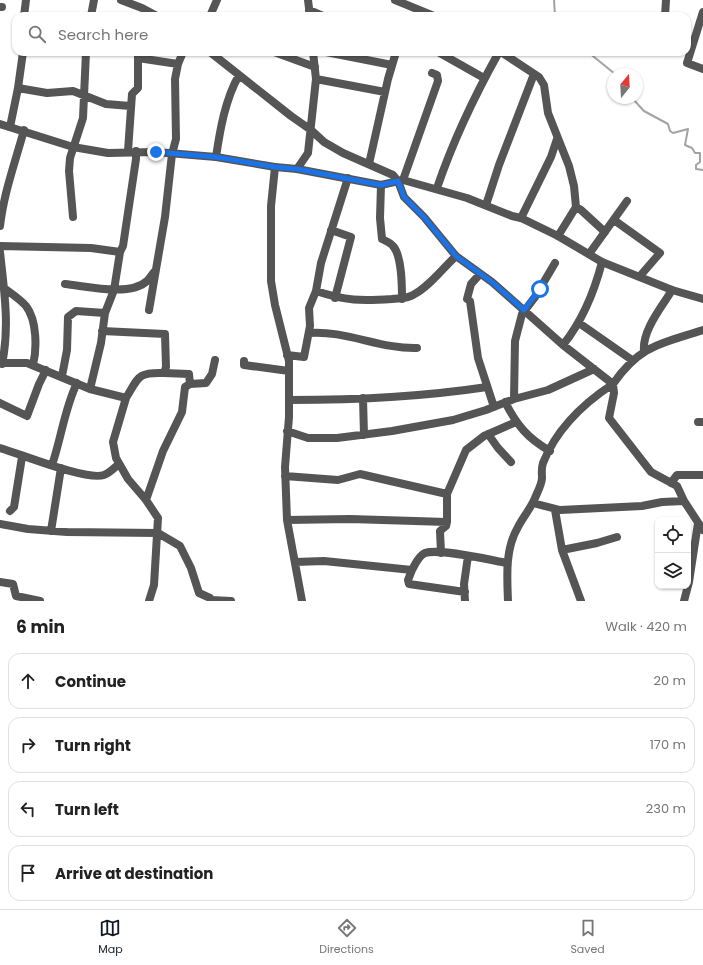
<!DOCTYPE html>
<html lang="en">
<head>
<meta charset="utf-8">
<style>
	:root { --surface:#fff; --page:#f2f2f2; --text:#222; --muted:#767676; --line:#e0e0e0; --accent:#111827 }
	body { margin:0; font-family:Poppins,sans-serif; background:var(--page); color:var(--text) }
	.controls { position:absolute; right:12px; bottom:12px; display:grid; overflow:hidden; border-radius:8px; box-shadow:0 1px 3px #0004 }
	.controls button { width:36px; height:36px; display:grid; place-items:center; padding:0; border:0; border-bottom:1px solid var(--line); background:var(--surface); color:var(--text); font:20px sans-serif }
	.compass { position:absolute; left:607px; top:68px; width:36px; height:36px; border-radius:50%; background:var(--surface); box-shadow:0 1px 3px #0004; rotate:18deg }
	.stop { position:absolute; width:12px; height:12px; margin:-9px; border:3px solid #1a73e8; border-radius:50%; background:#fff }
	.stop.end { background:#1a73e8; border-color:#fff; box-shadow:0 1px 4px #0008 }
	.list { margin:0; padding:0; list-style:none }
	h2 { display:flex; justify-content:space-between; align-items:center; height:52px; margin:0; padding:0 16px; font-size:17px }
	h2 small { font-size:13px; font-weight:400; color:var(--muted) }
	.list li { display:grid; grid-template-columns:26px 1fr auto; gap:12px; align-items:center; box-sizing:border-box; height:56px; margin:0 8px 8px; padding:0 8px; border:1px solid var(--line); border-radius:12px }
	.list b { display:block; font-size:15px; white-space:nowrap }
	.list em { font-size:13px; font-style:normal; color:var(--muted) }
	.icon { flex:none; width:22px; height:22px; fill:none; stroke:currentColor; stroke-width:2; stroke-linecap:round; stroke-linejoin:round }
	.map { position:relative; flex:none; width:703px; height:601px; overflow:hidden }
	.search { position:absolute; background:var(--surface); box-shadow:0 1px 3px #0004; left:12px; right:12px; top:12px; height:44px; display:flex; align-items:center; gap:10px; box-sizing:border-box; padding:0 14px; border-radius:12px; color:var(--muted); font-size:15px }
	.sheet { height:308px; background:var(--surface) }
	nav { display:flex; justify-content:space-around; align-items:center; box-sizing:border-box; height:56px; border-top:1px solid var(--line); background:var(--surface); font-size:11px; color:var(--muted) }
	nav a { display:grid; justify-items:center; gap:2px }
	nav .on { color:var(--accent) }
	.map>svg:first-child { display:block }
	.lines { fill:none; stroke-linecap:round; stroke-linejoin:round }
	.stream { stroke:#a3a3a3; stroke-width:2 }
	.minor { stroke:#555; stroke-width:8 }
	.tertiary { stroke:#555; stroke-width:8 }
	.route { stroke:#1a73e8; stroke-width:5 }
</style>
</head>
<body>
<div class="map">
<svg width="703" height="601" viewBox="0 0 703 601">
	<rect width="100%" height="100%" fill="#fff"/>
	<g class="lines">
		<!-- stream -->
		<path class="stream" d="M554,0L555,16
			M588,52L615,74
			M632,98L644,111L668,124L670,131L673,133L688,129L685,145L692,148L695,153H700V162L696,165V169L703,170"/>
		<!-- minor -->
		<path class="minor" d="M121,0L142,8L157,16
			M308,0L310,16
			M395,0L434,16
			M0,7H2
			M309,10L323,16
			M703,12L687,63L703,69
			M24,16L26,0
			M91,16L94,0
			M210,16L217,0
			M665,16L666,0
			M210,52L291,116L311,130L324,142L343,153L393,175L398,181L404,197L424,217L456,256L492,282L563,345L613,384C584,403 556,430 543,463C541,469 542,473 542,478C542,484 537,493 535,498C531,508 523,517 518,527C505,549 507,576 508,601
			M274,52L315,67
			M326,52L392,65
			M438,52L484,78
			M501,52L539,77L544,85L548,113L569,166L574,186L576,207L558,236
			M138,58L178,64
			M316,79L385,92
			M18,88L47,93L73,91L106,104L130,106
			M10,127L18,88L23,52
			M128,151L132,94L138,88V52
			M216,157C220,130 225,100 239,75
			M369,164L388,79L396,52
			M275,167L271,206V281L275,305L289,361V417L285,467L287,520L302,601
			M297,169L308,153L316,79L313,52
			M403,180L438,81L437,75L432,73
			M381,185L380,218L382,239C386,241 391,243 393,246C402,256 402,286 402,299
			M437,188C453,141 475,95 499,52
			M486,205L499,165L534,74
			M576,207L581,210L605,232
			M73,217L69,171L70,158L83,118L86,52
			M521,218L551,157L557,139
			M614,220L660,253L640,276
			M0,226C4,192 15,163 24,130
			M331,230L351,237L335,298
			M0,246L91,248L120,252
			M0,252C4,290 10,326 2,364
			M589,254L627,201
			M480,274L471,284L467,299L470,301L478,358L494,407
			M65,284C86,286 130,297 147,281C150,278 152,274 155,271
			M4,288C12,294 20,299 26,306C37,320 37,349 33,365
			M316,291C346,301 361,301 392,299C399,298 406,299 413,295C429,287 442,269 456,256
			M149,310L165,217L172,154L176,139L175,79L178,64L183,52
			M579,323L632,360
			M703,330C660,344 640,345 613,384L614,393L609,418L651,472L677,486L684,501L703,530
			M309,333C345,330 380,349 417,348
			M563,345C583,320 594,293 602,262
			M644,351C642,330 662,307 672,290
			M287,355L304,357L310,326L309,308L316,291L321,263L348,178
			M244,361V365L289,371
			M0,363H27L90,389L126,398C139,377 137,372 164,373L166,367L165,334L102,331
			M164,373L189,374L190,384
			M62,376L67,350L68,317L76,311L105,313
			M90,389L101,343L105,313L114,290L120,252L123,246L136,159V151
			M126,398L113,442L116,458L128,479L146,500L158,518L154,585L149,601
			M363,398L364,435
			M514,399L515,341L522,314L535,297L555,263
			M289,400C355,400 421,397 487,387
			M505,402C517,425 527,438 550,451
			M0,403L27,416L39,384L46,370
			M698,422H703
			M287,431L308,438H337L392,431L453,420L486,410L514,399L548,390L594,369
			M488,434L498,448L511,462
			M0,448C21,454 86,481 104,475C110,473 115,467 119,464
			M52,465C61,439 65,407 77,383
			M285,476L338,480L360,474L447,494
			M671,483L677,475H703
			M146,500L163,451L182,412L185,387L190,384L206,383L212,374L215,360
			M533,503L560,510L642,506L662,502L684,501
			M555,510L562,550L581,601
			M10,511L14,507L22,457
			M287,520L350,519L447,522
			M0,524L28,529L67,532L158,533L180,546L191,568L199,593L210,598L212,601
			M51,531L61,468
			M562,550L597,543L617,537
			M441,553L440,531L446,526L447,522V494L466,450L484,436L516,422
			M295,562L324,561L412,570C415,565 418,556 425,553C440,548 490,560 507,563
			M412,570L408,580L409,584L465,592
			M0,582L13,584L16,596L40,601
			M211,600L231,601
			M465,601L464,584L468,556
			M684,601L689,582L698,523"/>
		<!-- tertiary -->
		<path class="tertiary" d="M0,124L73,147L108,153L156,152L216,157L275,167L297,169L381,185L403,180L467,198L512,216L521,218L558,236L602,262L672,290L703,299"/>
	</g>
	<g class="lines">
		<!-- route -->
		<path class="route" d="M156,152L216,157L275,167L297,169L381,185L398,181L404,197L424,217L456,256L492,282L524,310L540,289"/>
	</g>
</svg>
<div class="controls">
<button><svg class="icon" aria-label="locate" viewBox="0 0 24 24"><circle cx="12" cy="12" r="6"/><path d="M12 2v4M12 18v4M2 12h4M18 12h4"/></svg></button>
<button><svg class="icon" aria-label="layers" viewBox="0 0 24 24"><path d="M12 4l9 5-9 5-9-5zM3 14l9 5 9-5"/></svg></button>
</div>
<svg class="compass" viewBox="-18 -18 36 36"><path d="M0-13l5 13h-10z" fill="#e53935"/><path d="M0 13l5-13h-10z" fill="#767676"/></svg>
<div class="stop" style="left:540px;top:289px"></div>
<div class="stop end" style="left:156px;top:152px"></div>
<div class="search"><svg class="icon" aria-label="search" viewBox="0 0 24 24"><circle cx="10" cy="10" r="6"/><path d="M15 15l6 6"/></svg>Search here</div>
</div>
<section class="sheet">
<h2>6 min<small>Walk · 420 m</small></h2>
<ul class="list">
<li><svg class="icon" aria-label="ahead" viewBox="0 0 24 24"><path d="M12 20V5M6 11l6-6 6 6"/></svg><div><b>Continue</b></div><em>20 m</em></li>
<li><svg class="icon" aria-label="right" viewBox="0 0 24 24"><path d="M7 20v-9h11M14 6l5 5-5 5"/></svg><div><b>Turn right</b></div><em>170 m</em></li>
<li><svg class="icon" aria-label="left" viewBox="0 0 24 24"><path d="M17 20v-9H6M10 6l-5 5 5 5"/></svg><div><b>Turn left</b></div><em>230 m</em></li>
<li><svg class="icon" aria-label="arrive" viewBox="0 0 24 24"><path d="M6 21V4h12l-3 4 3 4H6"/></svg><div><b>Arrive at destination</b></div></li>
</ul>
</section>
<nav>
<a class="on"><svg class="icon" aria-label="map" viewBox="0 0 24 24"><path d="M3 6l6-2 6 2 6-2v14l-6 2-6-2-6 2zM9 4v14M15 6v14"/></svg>Map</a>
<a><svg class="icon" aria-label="directions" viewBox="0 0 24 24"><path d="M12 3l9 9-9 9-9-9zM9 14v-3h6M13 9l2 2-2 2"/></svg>Directions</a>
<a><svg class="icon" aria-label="saved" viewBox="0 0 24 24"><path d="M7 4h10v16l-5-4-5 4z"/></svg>Saved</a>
</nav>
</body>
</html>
